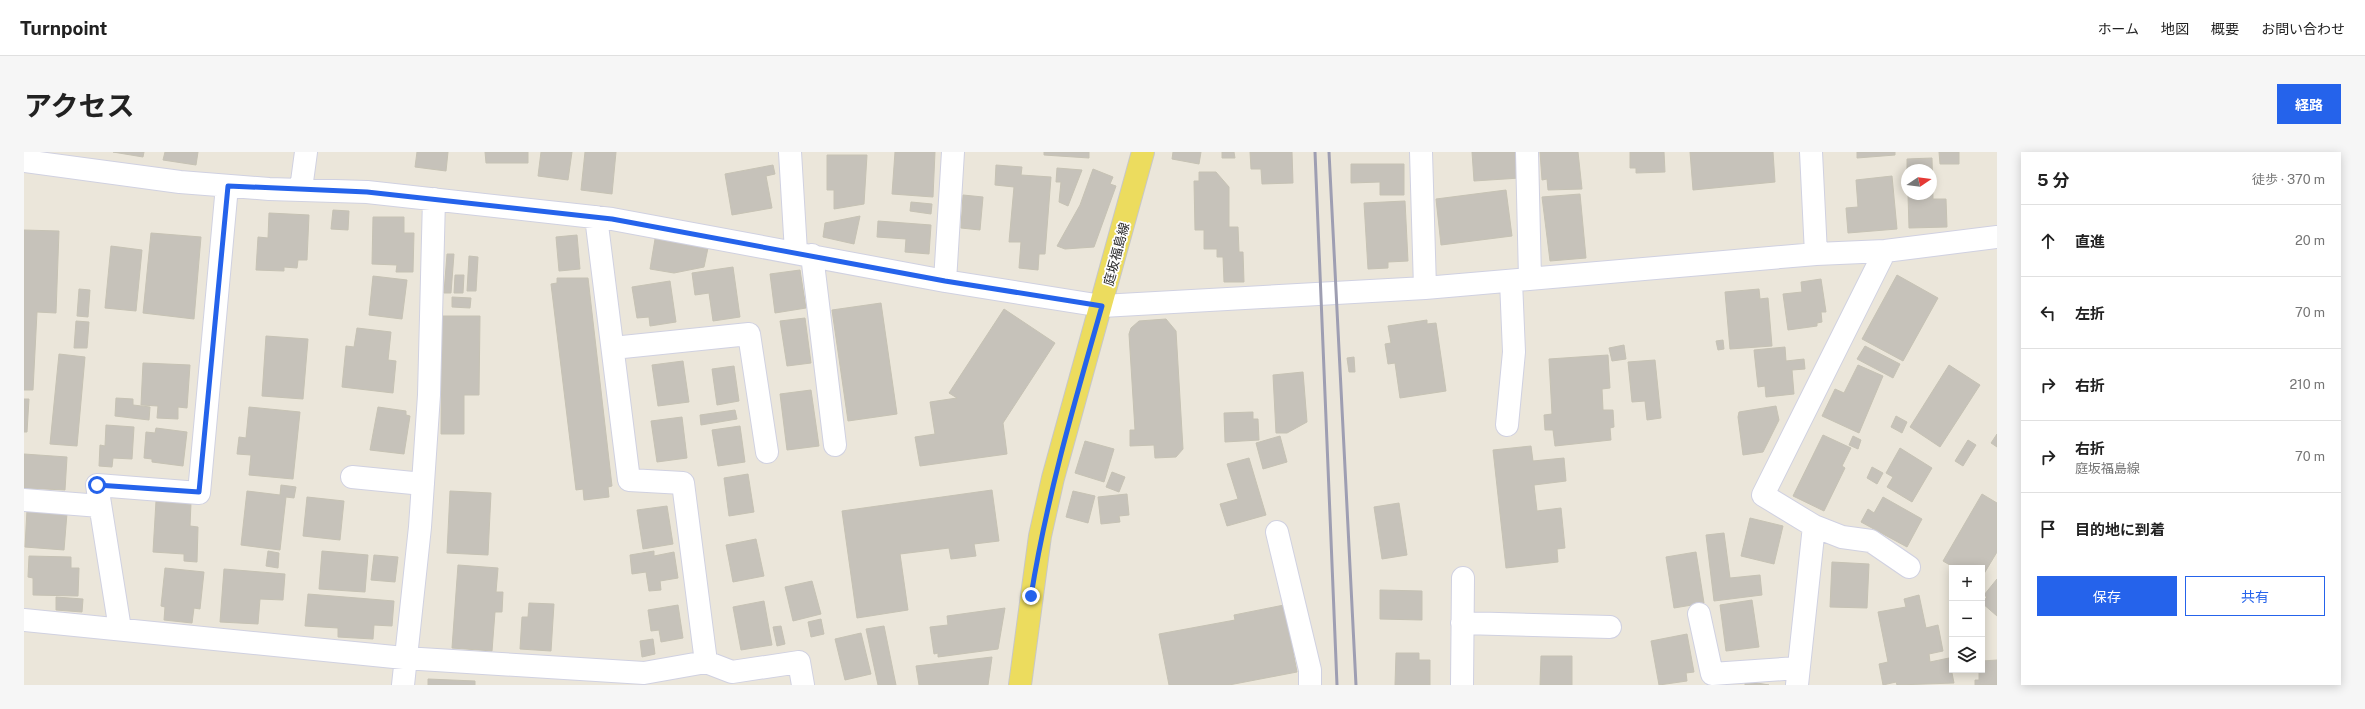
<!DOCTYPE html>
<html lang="ja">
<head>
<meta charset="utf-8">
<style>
	:root { --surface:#fff; --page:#f6f6f6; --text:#222; --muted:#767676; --line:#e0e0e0; --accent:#2563eb }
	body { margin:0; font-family:"Public Sans","Noto Sans JP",sans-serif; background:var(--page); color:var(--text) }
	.controls { position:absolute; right:12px; bottom:12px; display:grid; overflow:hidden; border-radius:0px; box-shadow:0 2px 10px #0003 }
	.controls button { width:36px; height:36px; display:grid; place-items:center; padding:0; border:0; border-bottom:1px solid var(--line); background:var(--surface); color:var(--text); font:20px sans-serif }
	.compass { position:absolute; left:1877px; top:12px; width:36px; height:36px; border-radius:50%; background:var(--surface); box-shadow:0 2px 10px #0003; rotate:77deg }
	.stop { position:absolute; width:12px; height:12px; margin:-9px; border:3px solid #2563eb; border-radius:50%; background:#fff }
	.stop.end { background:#2563eb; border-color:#fff; box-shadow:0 1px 4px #0008 }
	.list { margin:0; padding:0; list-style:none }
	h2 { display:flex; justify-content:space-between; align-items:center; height:52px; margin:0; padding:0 16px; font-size:17px }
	h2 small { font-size:13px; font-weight:400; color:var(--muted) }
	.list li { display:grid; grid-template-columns:26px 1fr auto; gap:12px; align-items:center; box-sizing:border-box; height:72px; padding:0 16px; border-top:1px solid var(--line) }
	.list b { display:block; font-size:15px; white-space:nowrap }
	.list p { margin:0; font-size:13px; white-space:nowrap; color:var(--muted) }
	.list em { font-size:13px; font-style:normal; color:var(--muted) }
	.actions { display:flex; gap:8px; padding:12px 16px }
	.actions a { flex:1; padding:9px 0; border:1px solid var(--accent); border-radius:0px; text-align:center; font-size:14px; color:var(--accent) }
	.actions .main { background:var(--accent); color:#fff }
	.icon { flex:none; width:22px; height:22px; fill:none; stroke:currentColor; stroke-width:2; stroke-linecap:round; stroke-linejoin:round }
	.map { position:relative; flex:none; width:1973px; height:533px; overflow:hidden; border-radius:0px }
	header { display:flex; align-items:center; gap:24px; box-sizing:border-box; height:56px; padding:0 20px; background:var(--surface); border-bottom:1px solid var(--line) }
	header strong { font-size:19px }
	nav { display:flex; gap:22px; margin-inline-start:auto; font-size:14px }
	.intro { display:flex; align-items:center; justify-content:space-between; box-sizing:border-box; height:96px; padding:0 24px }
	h1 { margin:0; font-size:28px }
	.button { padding:10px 18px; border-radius:0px; background:var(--accent); color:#fff; font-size:14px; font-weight:700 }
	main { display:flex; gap:24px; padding:0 24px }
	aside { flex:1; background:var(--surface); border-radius:0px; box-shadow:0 2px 10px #0003 }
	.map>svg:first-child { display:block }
	.building { fill:#c6c2ba; stroke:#c6c2b4 }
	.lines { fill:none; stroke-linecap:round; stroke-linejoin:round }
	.minor-casing { stroke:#d0d1e1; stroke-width:24 }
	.major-casing { stroke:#c7c7c7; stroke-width:24 }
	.minor { stroke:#fff; stroke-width:22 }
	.major { stroke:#ecdc5e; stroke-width:22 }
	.rail { stroke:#9e9eb2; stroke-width:3 }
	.route { stroke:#2563eb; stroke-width:5 }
	.labels { text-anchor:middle; stroke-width:3.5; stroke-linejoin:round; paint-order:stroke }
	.street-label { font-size:13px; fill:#292929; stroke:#fff }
</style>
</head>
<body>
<header>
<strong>Turnpoint</strong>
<nav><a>ホーム</a><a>地図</a><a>概要</a><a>お問い合わせ</a></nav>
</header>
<div class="intro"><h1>アクセス</h1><a class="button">経路</a></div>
<main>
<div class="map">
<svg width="1973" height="533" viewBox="0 0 1973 533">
	<rect width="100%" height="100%" fill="#ebe6da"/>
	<!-- building -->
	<path class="building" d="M89,0H120L119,5Z
		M141,0H174L172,13L139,8Z
		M393,0H424L422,19L391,15Z
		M461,0H504V11H462Z
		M517,0H548L544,28L514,24Z
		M561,0H592L588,42L557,38Z
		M871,0H911L909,45L868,42Z
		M1020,0H1065V6L1020,3Z
		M1149,0H1177L1175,12L1148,7Z
		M1198,0H1210L1211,6H1198Z
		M1226,0H1268L1269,31L1238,32L1237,17H1227Z
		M1448,0H1495L1496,26L1450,29Z
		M1516,0H1554L1558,37L1524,38L1523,27L1518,28Z
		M1606,0H1640L1641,20L1612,21V16H1606Z
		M1666,0H1749L1751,30L1669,38Z
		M1833,0H1871V3L1833,6Z
		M1915,0H1935V12H1916Z
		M803,3H843L840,52L810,57V38H803Z
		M1908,6L1909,47H1922L1923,75L1885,76L1884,42H1907V18L1883,19V7Z
		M1327,12H1380V43H1356V30L1327,31Z
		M749,13L751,22L742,24L748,56L708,63L701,22Z
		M972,13L998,15L997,23L1027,25L1021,102H1015L1014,118L995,116L997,90H985L990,35L971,33Z
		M1033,16L1058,18L1044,54L1035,50L1037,30H1032Z
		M1069,17L1089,25L1086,32L1092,34L1070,95L1041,97L1033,94L1056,53Z
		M1175,20H1192L1205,35V75H1214L1215,100H1219L1220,130H1200L1199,105H1193V97H1180V78H1171L1170,29H1175Z
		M1868,24L1873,77L1824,81L1822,56L1834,55L1832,28Z
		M1482,38L1488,84L1417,93L1412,47Z
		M1556,42L1562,106L1526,109L1518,45Z
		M939,43L959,45L956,78L937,76Z
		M1381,49L1384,109L1364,110V116L1344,117L1340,51Z
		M887,50L908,52L907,62L886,59Z
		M309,58L325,59L324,78L307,77Z
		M245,61L285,63L283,108H274L273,116L260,115V119L232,118L234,85L244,86Z
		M836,64L830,92L799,85L801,71Z
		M349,65H380V81H390L389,120H372L373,113L348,112Z
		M854,69L907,73L905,102L881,100L882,87L853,85Z
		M0,78L35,79L32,161L13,160L9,238H0Z
		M127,81L177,85L170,167L119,161Z
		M553,83L556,117L535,119L532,85Z
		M631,87L684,96L680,115L650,121L626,117Z
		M87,94L118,98L112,159L81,156Z
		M423,102H430L427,141H420Z
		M445,104L454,105L452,139H443Z
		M709,115L716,165L689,169L685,141L671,143L668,121Z
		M776,118L782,156L751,161L746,122Z
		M431,123H440L439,141H430Z
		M1873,123L1914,146L1879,209L1838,187Z
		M349,124L383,128L378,167L345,163Z
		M533,126H564L588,334L584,335L585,345L560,348L559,337L552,338L527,132L533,131Z
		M1797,127L1802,160H1797L1798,170L1793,171V174L1764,178L1759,142L1778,140L1777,130Z
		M646,129L652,170L626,174L625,165L613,166L608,135Z
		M55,137L66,138L64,165L53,164Z
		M1735,137L1736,147L1744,146L1748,194L1706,197L1701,140Z
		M428,145L447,146L446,156L428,155Z
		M857,151L873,262L824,269L808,158Z
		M980,157L1031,191L979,271L983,302L896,314L891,285L911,282L906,250L933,246L925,241Z
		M418,164H456L455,243H440V282H417Z
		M781,166L787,211L763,214L756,169Z
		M1142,167L1152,179L1159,297L1152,305L1131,306L1130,293L1106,294V278H1111L1105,182L1107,176L1115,169Z
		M1403,168V172L1412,171L1422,239L1376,246L1371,211L1364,212L1361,192L1367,191L1364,174Z
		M52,169L65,170L63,196H50Z
		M333,176L367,180L364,208L372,209L369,241L318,235L322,194L330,195Z
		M242,184L284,187L279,247L238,244Z
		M1699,188L1700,197L1694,198L1692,189Z
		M1600,193L1602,207L1588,209L1585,196Z
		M1841,194L1876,212L1869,226L1833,207Z
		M1761,195L1762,209L1780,207L1781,217L1768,218L1770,242L1742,245L1741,234L1734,235L1730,198Z
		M35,202L61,205L53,294L26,292Z
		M1584,203L1586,236L1578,237L1579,258H1589L1590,275L1586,276L1587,288L1531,294L1529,278H1521L1520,263L1528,262L1525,207Z
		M1330,205L1331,220H1325L1323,206Z
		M1631,208L1637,266L1623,268L1621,249L1608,250L1604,210Z
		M659,209L665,250L634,254L628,213Z
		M119,211L166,213L163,256L154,255V267L133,266L134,254L117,253Z
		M1834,213L1859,224L1835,281L1798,264L1811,237L1820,241Z
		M1925,213L1956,233L1916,295L1886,275Z
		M710,214L715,249L693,253L688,217Z
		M1279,220L1283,270L1263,281H1252L1249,223Z
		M787,238L795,294L763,298L756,242Z
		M92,246L109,247V253L126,255L125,268L91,264Z
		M0,247H5L3,280H0Z
		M1752,254L1755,268L1739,300L1719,303L1714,265L1715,260Z
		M225,255L276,260L269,327L225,323L227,303L213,302L215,285L222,286Z
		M354,255L382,259V263L386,264L380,302L346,298Z
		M711,258L713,267L677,273L676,263Z
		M1229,260V267H1234L1235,288L1201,290L1200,261Z
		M1872,264L1883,270L1878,281L1867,275Z
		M658,265L663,306L633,310L627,269Z
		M82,273L110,275L108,307L89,306L88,315L75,314L76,293L81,294Z
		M716,274L721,310L694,314L688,278Z
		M132,276L163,280L159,314L128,310V307L120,306L122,280L131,281Z
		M1973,282V295L1967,291Z
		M1799,283L1827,296L1818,314L1821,316L1800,359L1769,344Z
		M1256,284L1263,310L1239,317L1232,291Z
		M1829,284L1837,288L1834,297L1825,293Z
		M1944,288L1952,293L1939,314L1931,309Z
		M1061,289L1090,297L1080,330L1051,321Z
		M1507,294L1509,309L1540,306L1542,329L1510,333L1513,359L1537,356L1541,396L1533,397L1534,410L1482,416L1469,298Z
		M1876,296L1908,316L1888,350L1863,335L1869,325L1862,321Z
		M0,302L43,305L41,338L0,336Z
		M1225,306L1242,363L1203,374L1196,352L1214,347L1203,312Z
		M1848,315L1859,321L1853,332L1843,326Z
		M1088,320L1101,325L1095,340L1082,335Z
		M724,322L730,360L705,364L700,326Z
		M257,333L272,335L270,346L262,345L256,398L217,393L223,339L256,343Z
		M968,338L975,389L950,392L952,404L927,407L925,396L876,402L884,458L833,466L818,359Z
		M426,339L467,341L464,403L423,401Z
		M1049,339L1071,344L1064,371L1042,365Z
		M1103,342L1105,363L1095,364L1096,370L1077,372L1074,345Z
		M1958,342L1973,351V400L1958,425V416H1931L1919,409Z
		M283,345L320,349L316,388L279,384Z
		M1859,345L1898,367L1883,395L1837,370L1844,357L1850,361Z
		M132,349L167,351L166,374L174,375L173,410L160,409V402L129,400Z
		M1375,351L1383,403L1358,407L1350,355Z
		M643,354L649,392L619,397L613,358Z
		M3,358L43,361L40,398L1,395Z
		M1726,366L1759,374L1750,412L1717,404Z
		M1700,381L1706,426L1736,423L1738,443L1690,449L1682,383Z
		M732,387L740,424L709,430L702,393Z
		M244,399L255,401L254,416L242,414Z
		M298,399L344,403L341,440L295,437Z
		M630,399V404L650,400L654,426L636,429L637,438L625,439L622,420L608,422L606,403Z
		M1672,400L1680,451L1650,456L1642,405Z
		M350,403L374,405L371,430L347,428Z
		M5,404L47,405V416H55L54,444L9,443V426L4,425Z
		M1808,410L1845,412L1843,456L1806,455Z
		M434,413L474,416L472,440H479L478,460H471L468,499L428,496Z
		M141,416L180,420L176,457L170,456L168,471L140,468L141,455L137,454Z
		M200,417L261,422L259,448L236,447L234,472L196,470Z
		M1973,427V464L1958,451L1963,445L1960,443Z
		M788,429L797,462L769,469L761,435Z
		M1356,438L1398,439V468L1356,467Z
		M284,442L370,449L368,474L350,473L349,487L314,485V476L281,474Z
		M1895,443L1902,476L1914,473L1919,499L1905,502L1906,510L1925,506L1930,531L1873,533L1872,530L1859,533L1855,512L1864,510L1854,460L1882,455L1880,447Z
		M32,445L59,447L58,460L32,458Z
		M1728,448L1735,495L1702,499L1696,453Z
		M740,449L748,493L717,498L709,455Z
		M505,451L530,452L527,499L496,497L498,465H504Z
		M654,453L659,486L637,490L635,478L627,479L624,458Z
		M1260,453L1273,520L1205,533H1145L1135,482L1211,468L1210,463Z
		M981,456L974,497L914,505V501L910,502L906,475L924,473L923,464Z
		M797,467L800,482L787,485L784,470Z
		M757,474L761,492L753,494L749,475Z
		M860,474L872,533H854L842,477Z
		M837,481L847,522L821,528L811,487Z
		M1663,482L1670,520L1662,521L1663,529L1635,533L1627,489Z
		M629,487L631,502L618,505L616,489Z
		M1372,501H1395V508H1406V533H1371Z
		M1517,504H1548V533H1516Z
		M968,505L964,533H895L892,514Z
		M1973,508V533H1951V528H1955V518H1958V509Z
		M404,527L451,529V533H404Z
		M1721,529L1745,533H1721Z"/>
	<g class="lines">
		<!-- minor casing -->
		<g class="minor-casing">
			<path id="minor" d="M766,0L772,100
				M1397,0L1401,136
				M1503,0L1506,127
				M1787,0L1792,102
				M0,9L156,30L245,37L343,40L588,67L921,129L1078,154L1401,136L1792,102L1861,99L1973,85
				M277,37L282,0
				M572,65L605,328L659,331L682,510L708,520L775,510L779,533
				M1861,99L1739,343L1790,374L1818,385L1847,389L1885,415
				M788,103L811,293
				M921,129L929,0
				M589,196L725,182L743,300
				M1483,273L1490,200L1487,129
				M328,325L399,332
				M0,348L76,354
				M1253,380L1286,518V533
				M1675,462L1688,522L1774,516
				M0,468L380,506L620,521L682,510
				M1438,471L1586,475
				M96,477L73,333L175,341L203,34
				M379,533L396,375L405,243L410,47
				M1438,533L1439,426
				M1773,533L1790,374"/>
		</g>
		<!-- major casing -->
		<g class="major-casing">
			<path id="major" d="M996,533L1016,384L1029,326L1119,0"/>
		</g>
		<!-- minor -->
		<use href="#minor" class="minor"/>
		<!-- major -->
		<use href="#major" class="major"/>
		<!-- rail -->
		<path class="rail" d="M1291,0L1313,533
			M1305,0L1332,533"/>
	</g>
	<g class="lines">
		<!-- route -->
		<path class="route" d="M73,333L175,340L204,34L343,40L588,67L921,129L1078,154C1050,252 1023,344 1007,444"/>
	</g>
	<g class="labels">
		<!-- street labels -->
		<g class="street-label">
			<text transform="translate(1092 102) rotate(-75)" y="5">庭坂福島線</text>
		</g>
	</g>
</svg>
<div class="controls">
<button>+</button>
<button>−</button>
<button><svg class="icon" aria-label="layers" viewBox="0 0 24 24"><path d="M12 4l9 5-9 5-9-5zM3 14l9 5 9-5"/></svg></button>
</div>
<svg class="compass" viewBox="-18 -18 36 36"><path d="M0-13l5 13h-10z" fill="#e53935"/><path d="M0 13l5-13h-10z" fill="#767676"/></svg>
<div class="stop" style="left:73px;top:333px"></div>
<div class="stop end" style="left:1007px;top:444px"></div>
</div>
<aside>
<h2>5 分<small>徒歩 · 370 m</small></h2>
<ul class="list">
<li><svg class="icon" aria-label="ahead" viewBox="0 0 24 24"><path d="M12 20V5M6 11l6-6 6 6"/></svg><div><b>直進</b></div><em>20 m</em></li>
<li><svg class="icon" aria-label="left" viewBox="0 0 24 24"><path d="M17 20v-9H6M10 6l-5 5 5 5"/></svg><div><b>左折</b></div><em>70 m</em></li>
<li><svg class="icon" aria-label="right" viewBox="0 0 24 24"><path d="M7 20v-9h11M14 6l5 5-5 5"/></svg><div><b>右折</b></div><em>210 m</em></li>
<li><svg class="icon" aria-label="right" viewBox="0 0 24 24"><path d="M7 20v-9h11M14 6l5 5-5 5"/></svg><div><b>右折</b><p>庭坂福島線</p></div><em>70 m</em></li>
<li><svg class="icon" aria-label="arrive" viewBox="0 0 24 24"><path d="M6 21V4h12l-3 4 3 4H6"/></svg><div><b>目的地に到着</b></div></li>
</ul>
<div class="actions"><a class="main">保存</a><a>共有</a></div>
</aside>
</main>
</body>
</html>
